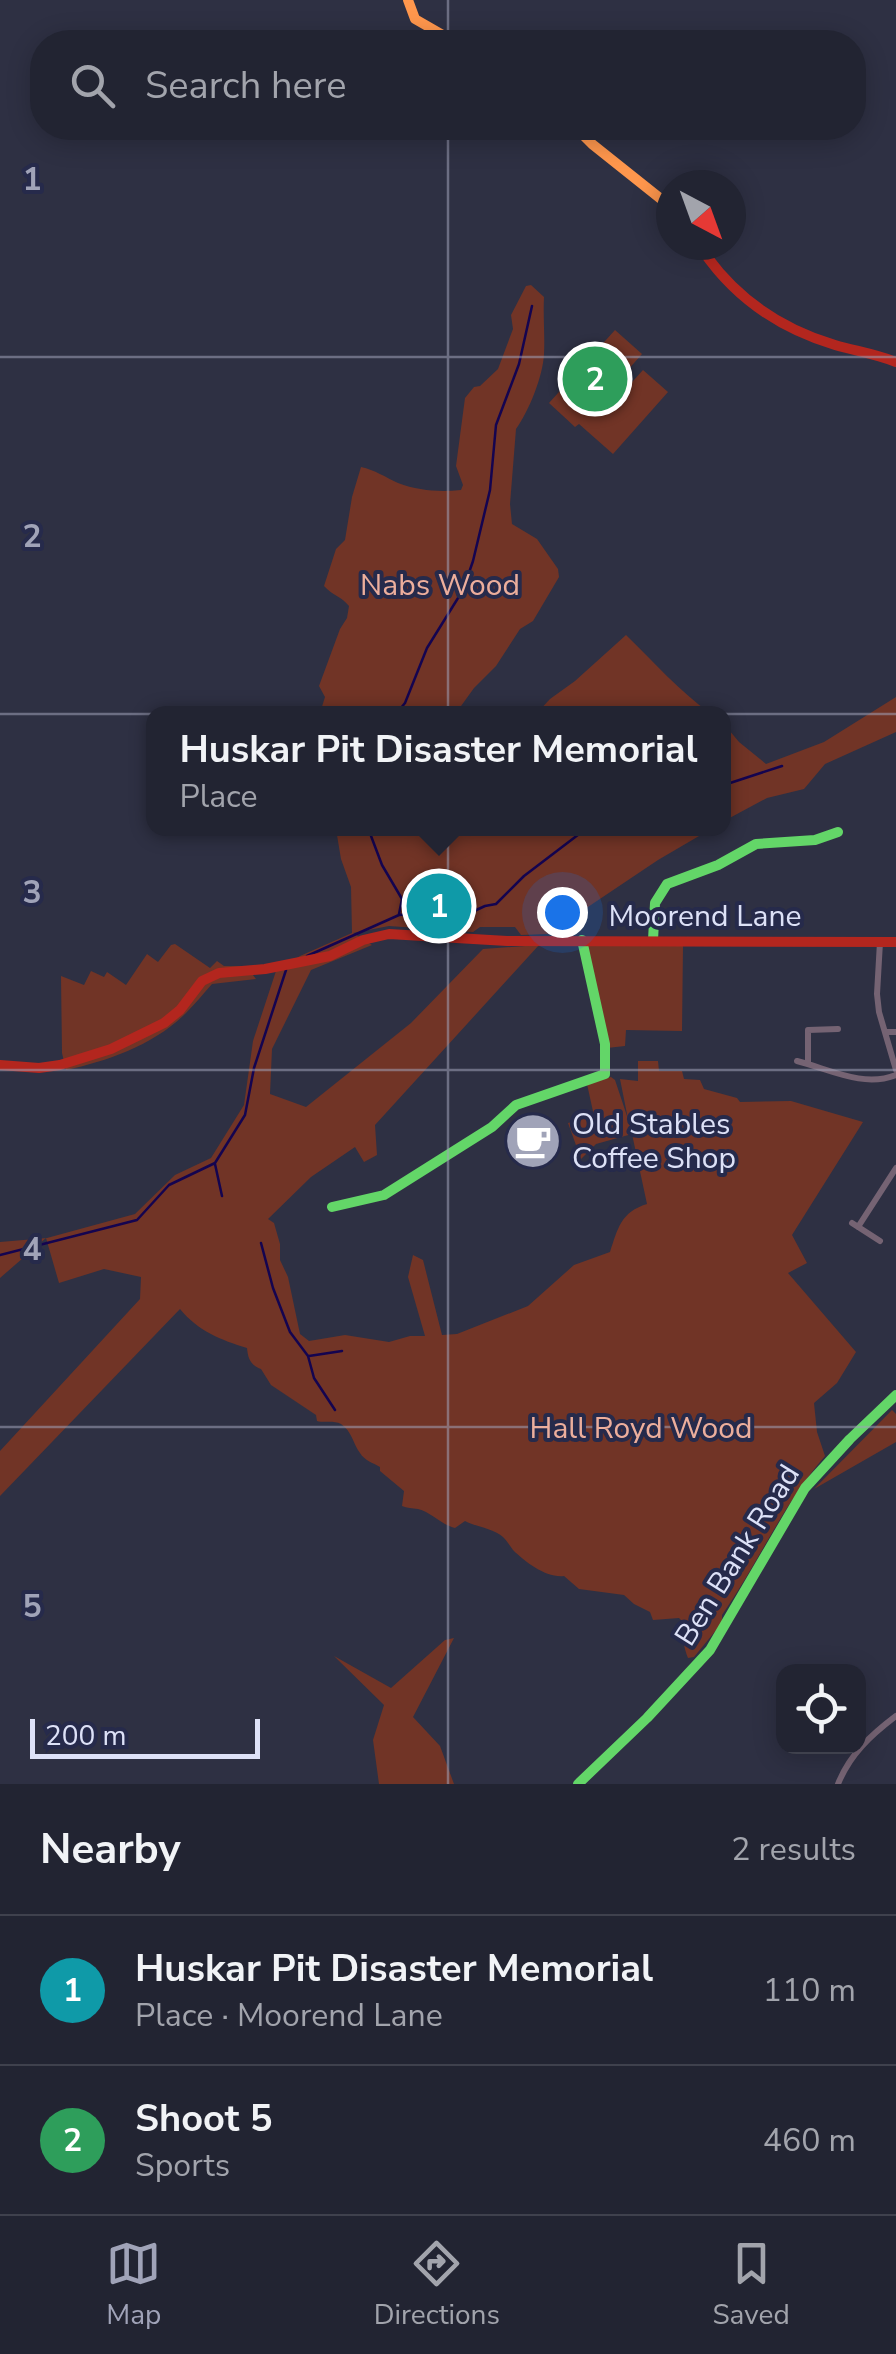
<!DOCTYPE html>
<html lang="en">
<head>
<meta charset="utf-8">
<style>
	:root { --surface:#222432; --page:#2a2c3a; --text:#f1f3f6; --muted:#a2a4ac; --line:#3f414d; --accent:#a0a3b8 }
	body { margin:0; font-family:"Nunito Sans",sans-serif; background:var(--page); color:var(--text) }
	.controls { position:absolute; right:30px; bottom:30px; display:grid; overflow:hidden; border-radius:20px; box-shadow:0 5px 25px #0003 }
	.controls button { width:90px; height:90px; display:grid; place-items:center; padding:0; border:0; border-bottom:2px solid var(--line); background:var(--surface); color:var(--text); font:50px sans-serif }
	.compass { position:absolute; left:656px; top:170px; width:90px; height:90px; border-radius:50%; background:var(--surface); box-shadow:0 5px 25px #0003; rotate:139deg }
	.scale { position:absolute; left:30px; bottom:25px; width:230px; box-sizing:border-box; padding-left:10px; border:5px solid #dde1f7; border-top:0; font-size:28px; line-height:35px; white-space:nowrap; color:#dde1f7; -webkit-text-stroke:8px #262a4b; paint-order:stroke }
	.you { position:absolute; left:562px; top:912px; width:35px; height:35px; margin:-25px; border:8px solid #fff; border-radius:50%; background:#1a73e8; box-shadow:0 0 0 15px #1a73e833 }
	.badge { display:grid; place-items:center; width:65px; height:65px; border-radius:50%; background:var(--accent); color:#fff; font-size:32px; font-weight:700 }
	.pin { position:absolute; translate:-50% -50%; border:5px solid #fff; box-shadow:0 2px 10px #0006 }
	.popup { position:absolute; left:146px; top:706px; width:585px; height:130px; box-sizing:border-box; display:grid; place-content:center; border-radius:20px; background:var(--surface); filter:drop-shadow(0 2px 8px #0005); font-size:32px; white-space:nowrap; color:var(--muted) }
	.popup b { font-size:38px; color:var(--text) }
	.popup::after { content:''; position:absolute; left:50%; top:100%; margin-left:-20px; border:20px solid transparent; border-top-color:var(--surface) }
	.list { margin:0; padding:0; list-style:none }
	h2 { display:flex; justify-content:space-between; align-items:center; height:130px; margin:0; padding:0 40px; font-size:42px }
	h2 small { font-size:32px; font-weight:400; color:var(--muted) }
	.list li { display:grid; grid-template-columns:65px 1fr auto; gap:30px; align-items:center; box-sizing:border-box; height:150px; padding:0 40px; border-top:2px solid var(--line) }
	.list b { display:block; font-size:38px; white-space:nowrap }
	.list p { margin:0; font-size:32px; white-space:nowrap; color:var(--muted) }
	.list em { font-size:32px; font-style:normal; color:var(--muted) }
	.icon { flex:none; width:55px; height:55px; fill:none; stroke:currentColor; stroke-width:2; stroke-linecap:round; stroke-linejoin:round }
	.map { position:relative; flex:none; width:896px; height:1784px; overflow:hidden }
	.search { position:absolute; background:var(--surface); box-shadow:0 5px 25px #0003; left:30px; right:30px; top:30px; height:110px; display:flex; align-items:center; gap:25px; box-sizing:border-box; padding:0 35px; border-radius:40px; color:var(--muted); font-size:38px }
	.sheet { height:430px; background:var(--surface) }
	nav { display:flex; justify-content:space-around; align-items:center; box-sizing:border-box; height:140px; border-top:2px solid var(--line); background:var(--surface); font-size:28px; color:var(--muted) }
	nav a { display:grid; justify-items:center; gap:5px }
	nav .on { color:var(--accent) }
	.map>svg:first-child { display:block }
	.green { fill:#713426 }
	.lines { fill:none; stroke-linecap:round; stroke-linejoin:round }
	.stream { stroke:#140450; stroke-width:2.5 }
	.street { stroke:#756373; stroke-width:6 }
	.fast { stroke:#63d668; stroke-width:10 }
	.slow { stroke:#ff974d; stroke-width:10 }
	.jam { stroke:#b3261e; stroke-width:10 }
	.grid { fill:none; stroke:#a0a3b8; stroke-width:2.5; stroke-opacity:0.55 }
	.labels { text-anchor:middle; stroke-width:8; stroke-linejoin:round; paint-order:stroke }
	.park-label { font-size:30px; fill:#ecae9c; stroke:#262a4b }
	.street-label { font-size:30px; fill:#dde1f7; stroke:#262a4b }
	.poi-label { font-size:30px; fill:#dde1f7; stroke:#262a4b; text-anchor:start }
	.grid-label { font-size:32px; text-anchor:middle; font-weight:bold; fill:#a0a3b8; stroke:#262a4b; stroke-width:8; stroke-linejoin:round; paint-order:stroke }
</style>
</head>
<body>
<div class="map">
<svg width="896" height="1784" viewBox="0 0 896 1784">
	<rect width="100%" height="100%" fill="#2e3043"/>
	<!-- green -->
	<path class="green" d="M531,285L544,297C543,317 545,335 544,354C543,376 529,411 516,429L510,504L512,524L537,539L558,569L559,577L533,621L520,629L496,666L474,688L456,713H320L325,697L319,686L340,629L347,618L349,606C342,597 332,595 324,586L336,549L345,540L352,497L361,467C375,470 385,477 398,483C419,491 440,492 461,490L463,485L456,466L465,398L474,387L480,386L498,369L513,329L511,315L526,286Z
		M615,330L642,354L595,407L603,414L643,370L668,392L613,454L579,424L575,427L549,403Z
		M626,635C654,662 679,691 710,713H537L550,699L575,681Z
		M896,697V732L825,764L804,789L767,798L724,821V724L739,742L766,764L824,742Z
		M336,829H711L658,860L570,919L569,933L521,935L515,927H480L473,932L389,926L353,933L372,945L311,970L272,1049L270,1094L306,1107L411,1023L483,949L539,945L375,1125L377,1155L364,1162L355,1147L311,1177L268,1219L274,1223L280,1244V1260L288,1277L300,1334L309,1341L345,1335L389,1342L410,1336H425L408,1277L413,1255L423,1260L442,1335L457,1334L528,1306L574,1265L610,1252C618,1228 621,1212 647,1204L632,1134L596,1144L581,1159L568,1123L594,1116L587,1084L611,1077L615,1080L628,1119L620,1079L638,1081V1061H658L659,1071H682L684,1079L700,1080L704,1089L737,1098L740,1102L791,1101L863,1122L792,1235L807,1263L788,1273L856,1352L837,1383L814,1403L817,1432L825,1456C783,1504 758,1563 722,1615V1623L694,1657L688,1658C683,1645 682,1635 683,1622L679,1618L653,1620L650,1612L634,1604L624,1595L579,1589L564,1576C546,1578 525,1562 513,1550C510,1546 507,1541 503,1537C493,1528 476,1527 465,1521L455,1528C440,1524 431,1512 418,1509C412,1508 407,1508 402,1506L404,1491L380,1471V1467C373,1463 364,1460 360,1453C353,1444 352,1431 341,1424C334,1420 324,1423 317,1421L316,1415L271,1385L261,1369C250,1365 248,1358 247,1348C221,1340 198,1331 180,1309L0,1496V1451L140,1299L141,1277L104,1269L59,1283L46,1238L0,1278V1242L47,1238L135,1214L175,1175L211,1158L244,1105L253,1041L276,971L300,956L352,933L351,887L341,859Z
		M175,944L210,968L217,961L224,966H246L256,979L212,984C203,994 195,1004 186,1013C154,1045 108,1061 66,1070L62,1053L61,976L84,985L91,971L104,977L107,972L126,985L147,954L158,962L171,945Z
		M587,946H683L682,1031L626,1030L625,1046L607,1048Z
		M892,1410L896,1414V1442L814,1489Z
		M454,1638L413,1717L440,1746L454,1784H379L373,1740L384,1705L334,1656L391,1688L445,1640Z"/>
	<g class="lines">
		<!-- stream -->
		<path class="stream" d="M396,714L405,703L427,648L463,590L473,561L490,490L496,425L519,364L532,306
			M724,785L782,766
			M368,828L382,865L402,899L399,914
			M307,956L399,915L442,911L472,912L485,906L496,904L524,876L587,828
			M215,1164L222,1196
			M261,1243L273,1288L290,1332L308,1356L314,1378L335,1410
			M0,1255L137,1220L169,1185L215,1163L245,1115L254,1068L286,970
			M309,1356L342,1351"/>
		<!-- street -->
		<path class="street" d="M880,942L877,994L879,1012L896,1070
			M886,1032H896
			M797,1061C829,1069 863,1088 896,1075
			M808,1064V1030L838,1029
			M852,1223L880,1241
			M858,1227L896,1168
			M838,1784C850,1754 871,1735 896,1716"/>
		<!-- fast -->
		<path class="fast" d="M653,940L655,903L667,884L718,865L756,844L815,840L838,832
			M332,1207L384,1195L492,1127L516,1105L605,1074V1044L582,940
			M578,1784L647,1718L710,1650L805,1488L850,1439L896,1395"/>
		<!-- slow -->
		<path class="slow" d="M408,0L415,19L455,42
			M576,128L592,144L671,207"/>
		<!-- jam -->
		<path class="jam" d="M699,245C732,296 778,328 835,345C856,351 876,354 896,362
			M0,1065L39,1068L60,1065L111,1049L164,1023L180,1010L202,981L219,973L265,969L330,956L363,940L389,934L507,941L896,942"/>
	</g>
	<!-- grid -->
	<path class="grid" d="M448,0V42M448,128V1784M0,357H896M0,714H896M0,1070H896M0,1427H896"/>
	<!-- icons -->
	<defs>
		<g id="cafe-disc" transform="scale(2.875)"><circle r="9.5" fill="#a0a3b8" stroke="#262a4b"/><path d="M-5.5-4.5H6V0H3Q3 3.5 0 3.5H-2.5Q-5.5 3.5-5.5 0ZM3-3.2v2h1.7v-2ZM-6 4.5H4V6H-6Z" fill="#fff"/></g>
	</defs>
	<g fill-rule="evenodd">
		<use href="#cafe-disc" x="533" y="1141"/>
	</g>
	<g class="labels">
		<!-- park labels -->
		<g class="park-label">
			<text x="440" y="595">Nabs Wood</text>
			<text x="641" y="1438">Hall Royd Wood</text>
		</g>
		<!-- street labels -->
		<g class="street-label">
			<text x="705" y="926">Moorend Lane</text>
			<text transform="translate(737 1555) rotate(-58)" y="10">Ben Bank Road</text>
		</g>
		<!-- poi labels -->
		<g class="poi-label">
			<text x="572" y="1134">Old Stables<tspan x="572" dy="34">Coffee Shop</tspan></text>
		</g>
	</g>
	<g class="grid-label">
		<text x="32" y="190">1</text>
		<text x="32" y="547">2</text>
		<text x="32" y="903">3</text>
		<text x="32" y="1260">4</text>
		<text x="32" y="1617">5</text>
	</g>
</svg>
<div class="controls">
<button><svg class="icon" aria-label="locate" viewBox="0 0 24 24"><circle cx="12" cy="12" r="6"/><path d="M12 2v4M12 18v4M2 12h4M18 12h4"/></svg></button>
</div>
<svg class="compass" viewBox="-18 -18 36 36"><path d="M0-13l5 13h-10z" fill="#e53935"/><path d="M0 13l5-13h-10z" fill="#a2a4ac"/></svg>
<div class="scale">200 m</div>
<div class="you"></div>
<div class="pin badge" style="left:439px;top:906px;background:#0f9aa8">1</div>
<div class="popup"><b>Huskar Pit Disaster Memorial</b>Place</div>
<div class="pin badge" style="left:595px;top:379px;background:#2e9e5b">2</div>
<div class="search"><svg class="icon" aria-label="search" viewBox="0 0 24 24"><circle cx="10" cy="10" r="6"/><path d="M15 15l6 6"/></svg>Search here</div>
</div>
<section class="sheet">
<h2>Nearby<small>2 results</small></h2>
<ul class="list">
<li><span class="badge" style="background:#0f9aa8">1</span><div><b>Huskar Pit Disaster Memorial</b><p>Place · Moorend Lane</p></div><em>110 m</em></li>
<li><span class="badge" style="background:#2e9e5b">2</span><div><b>Shoot 5</b><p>Sports</p></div><em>460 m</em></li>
</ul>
</section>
<nav>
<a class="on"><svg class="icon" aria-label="map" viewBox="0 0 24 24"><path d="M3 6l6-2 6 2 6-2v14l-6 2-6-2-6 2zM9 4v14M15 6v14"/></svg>Map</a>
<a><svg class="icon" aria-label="directions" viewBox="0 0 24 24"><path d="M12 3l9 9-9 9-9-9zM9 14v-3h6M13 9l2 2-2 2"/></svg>Directions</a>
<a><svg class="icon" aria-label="saved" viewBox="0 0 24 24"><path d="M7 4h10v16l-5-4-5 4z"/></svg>Saved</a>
</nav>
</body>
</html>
